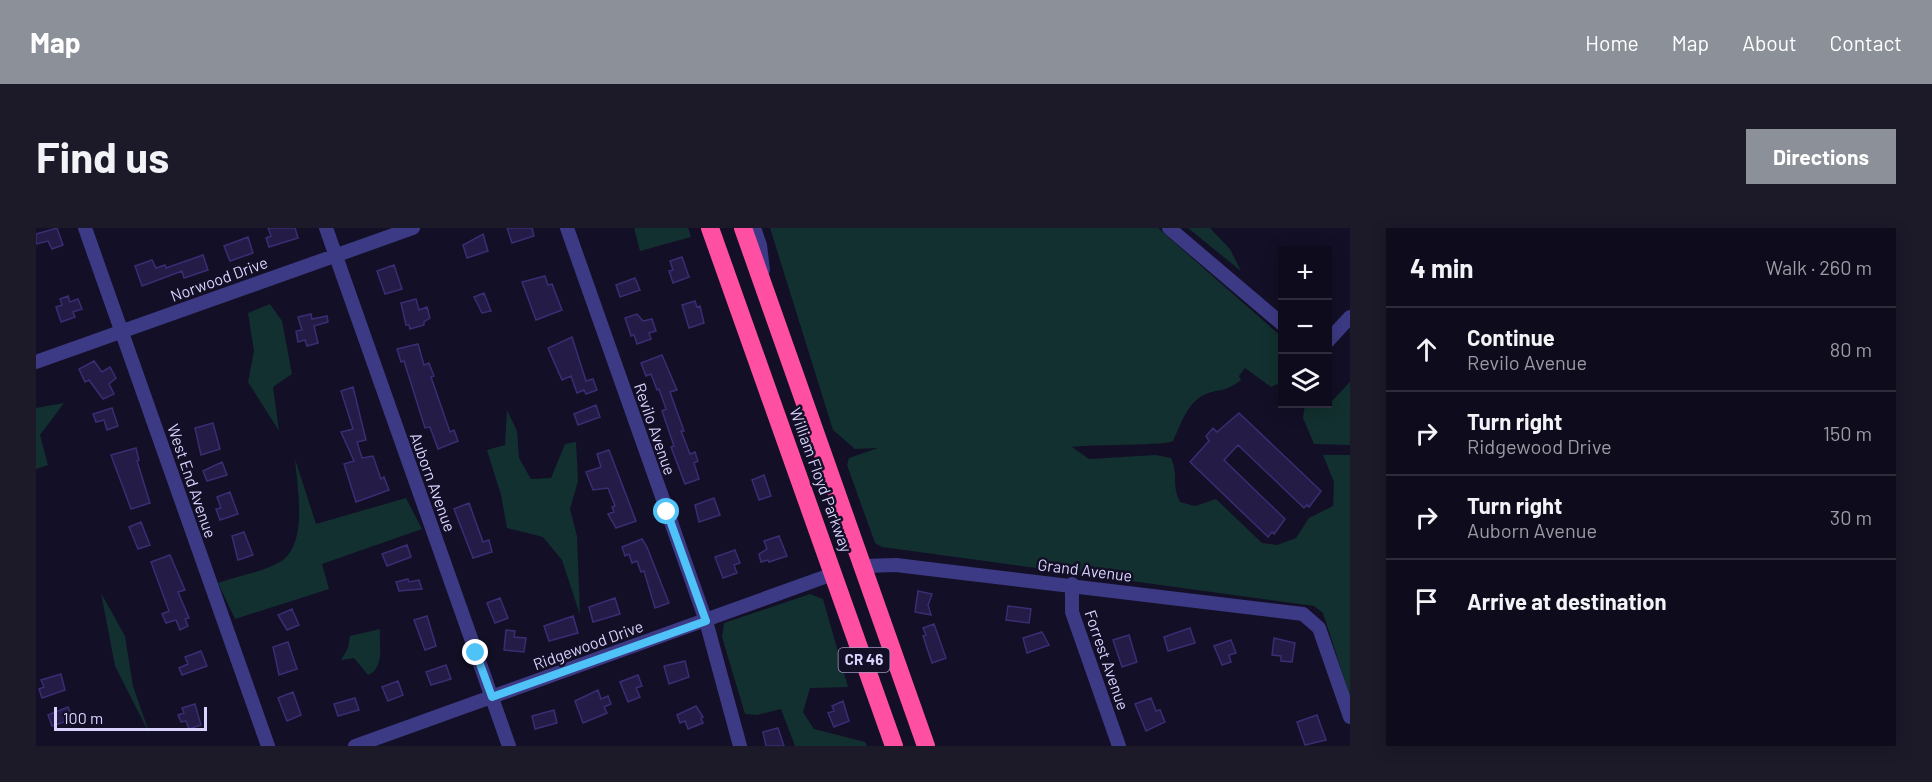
<!DOCTYPE html>
<html lang="en">
<head>
<meta charset="utf-8">
<style>
	:root { --surface:#0e0b1c; --page:#1c1929; --text:#f1f3f6; --muted:#9b9ba3; --line:#2e2b3b; --accent:#8c9099 }
	body { margin:0; font-family:Barlow,sans-serif; background:var(--page); color:var(--text) }
	.controls { position:absolute; right:18px; top:18px; display:grid; overflow:hidden; border-radius:0px; box-shadow:0 3px 15px #0003 }
	.controls button { width:54px; height:54px; display:grid; place-items:center; padding:0; border:0; border-bottom:2px solid var(--line); background:var(--surface); color:var(--text); font:30px sans-serif }
	.scale { position:absolute; left:18px; bottom:15px; width:153px; box-sizing:border-box; padding-left:6px; border:3px solid #d9d4ff; border-top:0; font-size:16px; line-height:21px; white-space:nowrap; color:#d9d4ff; -webkit-text-stroke:4px #130f26; paint-order:stroke }
	.stop { position:absolute; width:18px; height:18px; margin:-14px; border:4px solid #4fc3f7; border-radius:50%; background:#fff }
	.stop.end { background:#4fc3f7; border-color:#fff; box-shadow:0 2px 6px #0008 }
	.list { margin:0; padding:0; list-style:none }
	h2 { display:flex; justify-content:space-between; align-items:center; height:78px; margin:0; padding:0 24px; font-size:26px }
	h2 small { font-size:20px; font-weight:400; color:var(--muted) }
	.list li { display:grid; grid-template-columns:39px 1fr auto; gap:18px; align-items:center; box-sizing:border-box; height:84px; padding:0 24px; border-top:2px solid var(--line) }
	.list b { display:block; font-size:22px; white-space:nowrap }
	.list p { margin:0; font-size:20px; white-space:nowrap; color:var(--muted) }
	.list em { font-size:20px; font-style:normal; color:var(--muted) }
	.icon { flex:none; width:33px; height:33px; fill:none; stroke:currentColor; stroke-width:2; stroke-linecap:round; stroke-linejoin:round }
	.map { position:relative; flex:none; width:1314px; height:518px; overflow:hidden; border-radius:0px }
	header { display:flex; align-items:center; gap:36px; box-sizing:border-box; height:84px; padding:0 30px; background:var(--accent); color:#fff }
	header strong { font-size:28px }
	nav { display:flex; gap:33px; margin-inline-start:auto; font-size:21px }
	.intro { display:flex; align-items:center; justify-content:space-between; box-sizing:border-box; height:144px; padding:0 36px }
	h1 { margin:0; font-size:42px }
	.button { padding:15px 27px; border-radius:0px; background:var(--accent); color:#fff; font-size:21px; font-weight:700 }
	main { display:flex; gap:36px; padding:0 36px }
	aside { flex:1; background:var(--surface); border-radius:0px; box-shadow:0 3px 15px #0003 }
	.map>svg:first-child { display:block }
	.green { fill:#12302f }
	.building { fill:#241b47; stroke:#3b2d73; stroke-width:1.5 }
	.lines { fill:none; stroke-linecap:round; stroke-linejoin:round }
	.minor { stroke:#3d3a85; stroke-width:14 }
	.highway { stroke:#ff4fa3; stroke-width:18 }
	.route { stroke:#4fc3f7; stroke-width:8 }
	.labels { text-anchor:middle; stroke-width:5; stroke-linejoin:round; paint-order:stroke }
	.shield { fill:#130f26; stroke:#9e99be; stroke-width:1.5 }
	.shield-label { font-size:15px; font-weight:bold; fill:#d9d4ff }
	.street-label { font-size:16px; fill:#d9d4ff; stroke:#130f26 }
</style>
</head>
<body>
<header>
<strong>Map</strong>
<nav><a>Home</a><a>Map</a><a>About</a><a>Contact</a></nav>
</header>
<div class="intro"><h1>Find us</h1><a class="button">Directions</a></div>
<main>
<div class="map">
<svg width="1314" height="518" viewBox="0 0 1314 518">
	<rect width="100%" height="100%" fill="#130f26"/>
	<!-- green -->
	<path class="green" d="M598,0H652L655,9L604,23Z
		M734,0H1122L1246,109V154L1235,159L1209,140L1203,148L1205,152C1188,165 1186,160 1170,166C1152,173 1145,196 1137,213C1128,218 1055,216 1036,219L1053,231L1120,227L1135,230C1143,248 1135,255 1144,274L1159,278L1180,271L1226,315L1241,317L1260,310L1273,290L1297,278L1298,254L1287,227H1314V469L1287,385L1278,378L846,319L839,315L811,237L813,230L842,220L819,221L797,202Z
		M1152,0H1174L1194,21L1205,43Z
		M234,76L246,93L256,146L237,159L243,203L212,154L218,123L212,85Z
		M1314,154V217L1278,216L1267,190L1269,176L1294,175Z
		M28,175L4,207L12,237L0,241V180Z
		M471,182L481,203L483,230L495,251L515,250L529,216L540,214L542,253L534,281L541,308L544,387L526,332L507,309L471,300L465,267L451,222L469,217Z
		M259,231L280,296L370,270L386,301L286,336L293,361L199,391L182,355C201,348 227,344 244,334C273,316 261,259 259,231Z
		M65,365L89,408L97,458L114,507L79,438Z
		M774,366L787,371L812,459L774,460L767,484L778,501L829,514L831,518H759L745,481L721,487L709,486L686,409L688,395Z
		M344,401C343,417 349,440 332,447L318,430L305,432L312,420L314,408Z"/>
	<!-- building -->
	<path class="building" d="M21,0L27,17L16,21L12,13L0,16V6Z
		M232,0H259L262,10L233,19L230,10L235,8Z
		M471,0H496L498,8L476,15Z
		M447,6L452,23L431,30L427,17Z
		M212,9L217,25L194,33L188,18Z
		M167,27L172,42L148,50L146,43L106,58L99,38L116,32L120,40L129,37L130,40Z
		M646,29L653,49L637,55L633,43L637,42L634,33Z
		M358,37L366,61L349,66L341,43Z
		M509,48L512,57L516,56L526,82L500,92L486,54Z
		M599,50L604,62L584,69L580,57Z
		M448,65L455,83L446,85L438,69Z
		M32,68L34,74L42,71L46,81L37,84L39,89L25,94L20,79L26,77L24,71Z
		M380,71L383,82L391,79L394,90L388,94V97L374,101L373,97H370L365,75Z
		M659,73L661,79L664,78L668,95L653,100L646,77Z
		M275,86L276,91L291,88L292,94L278,98L282,115L271,118L269,112L262,114L260,103L266,102L262,89Z
		M601,86L607,93L616,91L620,103L613,105L615,111L601,116L598,107L595,108L589,90Z
		M536,109L550,153L557,151L561,162L550,166L548,162L541,165L535,148L526,152L512,120Z
		M382,116L388,137L393,135L398,148L395,149L414,204L418,202L422,213L402,221L394,199L389,200L368,133L365,134L361,121Z
		M626,127L641,162L634,164L648,203H645L654,226L659,224L662,233L658,235L663,251L649,256L635,219L638,218L626,183L630,181L623,161L621,162L615,146L610,148L605,135Z
		M58,133L66,144L74,139L80,150L73,156L78,166L67,171L53,152L49,154L43,141Z
		M317,159L330,212L321,214L326,230L337,228L345,251L348,249L353,262L320,274L308,236L318,233L305,204L317,201L305,163Z
		M560,177L564,189L542,197L538,186Z
		M76,180L82,198L71,202L68,192L60,194L57,186Z
		M1203,185L1285,263L1273,279L1271,277L1268,280L1202,217L1188,232L1249,291L1238,306L1236,304L1232,309L1154,234L1173,213L1170,208L1177,200L1181,204Z
		M177,195L184,221L165,227L159,200Z
		M100,220L103,232L101,233L114,275L95,281L75,227Z
		M573,222L600,293L580,300L572,286L578,284L576,279L579,278L572,260L557,262L550,244L565,239L561,226Z
		M186,234L191,247L171,253L167,243Z
		M728,247L735,268L723,272L716,252Z
		M194,264L202,286L184,292L180,281L185,280L181,269Z
		M678,270L684,287L663,294L659,277Z
		M433,275L447,314L453,312L456,324L437,330L418,281Z
		M105,294L114,317L102,321L93,299Z
		M208,304L217,327L202,332L196,308Z
		M743,308L751,328L733,334L732,332L725,334L723,326L731,321L728,313Z
		M606,311L611,319L633,375L619,380L608,343L605,344L601,333L596,335L593,326L589,328L586,319Z
		M371,317L375,329L351,338L346,326Z
		M699,322L704,335L698,337L701,345L687,350L679,329Z
		M134,327L149,362L142,364L153,390L149,391L152,398L144,402L140,392L130,395L126,386L133,383L115,334Z
		M372,351L373,354L383,352L386,361L363,363L360,354Z
		M882,363L896,366L892,377L895,387L879,384Z
		M464,370L472,390L459,395L451,375Z
		M579,370L584,386L557,394L553,379Z
		M972,378L995,381L993,395L970,392Z
		M256,381L263,397L251,402L242,387Z
		M391,388L400,418L389,422L378,392Z
		M537,388L542,405L513,413L508,398Z
		M898,396L910,430L896,435L887,408L890,407L887,400Z
		M1154,400L1159,415L1132,423L1128,409Z
		M470,402L479,403L478,409L490,410L488,424L468,422Z
		M1006,404L1013,417L991,425L987,410Z
		M1093,407L1101,434L1086,439L1077,412Z
		M1238,410L1259,415L1256,434L1245,433V428L1236,427Z
		M1195,412L1200,425L1193,427L1195,434L1186,437L1178,418Z
		M252,414L261,441L243,447L237,419Z
		M165,423L171,438L146,447L143,440L152,436L149,429Z
		M649,433L653,449L633,456L628,438Z
		M410,437L415,451L395,457L390,444Z
		M25,446L29,462L6,470L3,461L8,459L5,452Z
		M602,447L606,458L600,460L604,469L592,474L584,454Z
		M362,453L367,467L352,473L346,459Z
		M562,462L565,471L572,468L575,476L568,479L571,485L547,495L539,473Z
		M257,464L265,487L251,493L242,470Z
		M319,470L323,482L302,488L298,476Z
		M1115,470L1120,483L1124,482L1129,494L1110,503L1099,476Z
		M807,473L813,493L798,499L792,485L798,483L796,478Z
		M159,476L165,497L153,501L150,493L145,494L142,487L148,485L146,480Z
		M660,478L667,489L665,490L667,495L652,501L649,493L644,495L641,487Z
		M32,479L37,491L16,498L12,487Z
		M518,482L521,495L499,501L496,488Z
		M1281,487L1290,512L1269,517L1261,494Z
		M742,500L748,518H730L727,504Z"/>
	<g class="lines">
		<!-- minor -->
		<path class="minor" d="M49,0L232,518
			M290,0L473,518
			M531,0L670,393L704,518
			M718,0L724,17L727,42
			M1133,0L1246,96
			M1292,113L1314,89
			M0,134L377,0
			M827,338L860,337L1267,386L1283,400L1314,489
			M1036,356V384L1083,518
			M319,518L797,346"/>
		<!-- highway -->
		<path class="highway" d="M674,0L858,518
			M707,0L890,518"/>
	</g>
	<g class="lines">
		<!-- route -->
		<path class="route" d="M440,425L456,469L670,393L631,284"/>
	</g>
	<g class="labels">
		<!-- shield labels -->
		<rect class="shield" x="802.5" y="420" width="51" height="24" rx="4.5"/>
		<g class="shield-label">
			<text x="828" y="437">CR 46</text>
		</g>
		<!-- street labels -->
		<g class="street-label">
			<text transform="translate(183 51) rotate(-20)" y="6">Norwood Drive</text>
			<text transform="translate(619 201) rotate(71)" y="6">Revilo Avenue</text>
			<text transform="translate(785 252) rotate(70)" y="6">William Floyd Parkway</text>
			<text transform="translate(156 253) rotate(71)" y="6">West End Avenue</text>
			<text transform="translate(397 254) rotate(70)" y="6">Auborn Avenue</text>
			<text transform="translate(1049 342) rotate(7)" y="6">Grand Avenue</text>
			<text transform="translate(552 417) rotate(-20)" y="6">Ridgewood Drive</text>
			<text transform="translate(1071 432) rotate(71)" y="6">Forrest Avenue</text>
		</g>
	</g>
</svg>
<div class="controls">
<button>+</button>
<button>−</button>
<button><svg class="icon" aria-label="layers" viewBox="0 0 24 24"><path d="M12 4l9 5-9 5-9-5zM3 14l9 5 9-5"/></svg></button>
</div>
<div class="scale">100 m</div>
<div class="stop" style="left:631px;top:284px"></div>
<div class="stop end" style="left:440px;top:425px"></div>
</div>
<aside>
<h2>4 min<small>Walk · 260 m</small></h2>
<ul class="list">
<li><svg class="icon" aria-label="ahead" viewBox="0 0 24 24"><path d="M12 20V5M6 11l6-6 6 6"/></svg><div><b>Continue</b><p>Revilo Avenue</p></div><em>80 m</em></li>
<li><svg class="icon" aria-label="right" viewBox="0 0 24 24"><path d="M7 20v-9h11M14 6l5 5-5 5"/></svg><div><b>Turn right</b><p>Ridgewood Drive</p></div><em>150 m</em></li>
<li><svg class="icon" aria-label="right" viewBox="0 0 24 24"><path d="M7 20v-9h11M14 6l5 5-5 5"/></svg><div><b>Turn right</b><p>Auborn Avenue</p></div><em>30 m</em></li>
<li><svg class="icon" aria-label="arrive" viewBox="0 0 24 24"><path d="M6 21V4h12l-3 4 3 4H6"/></svg><div><b>Arrive at destination</b></div></li>
</ul>
</aside>
</main>
</body>
</html>
